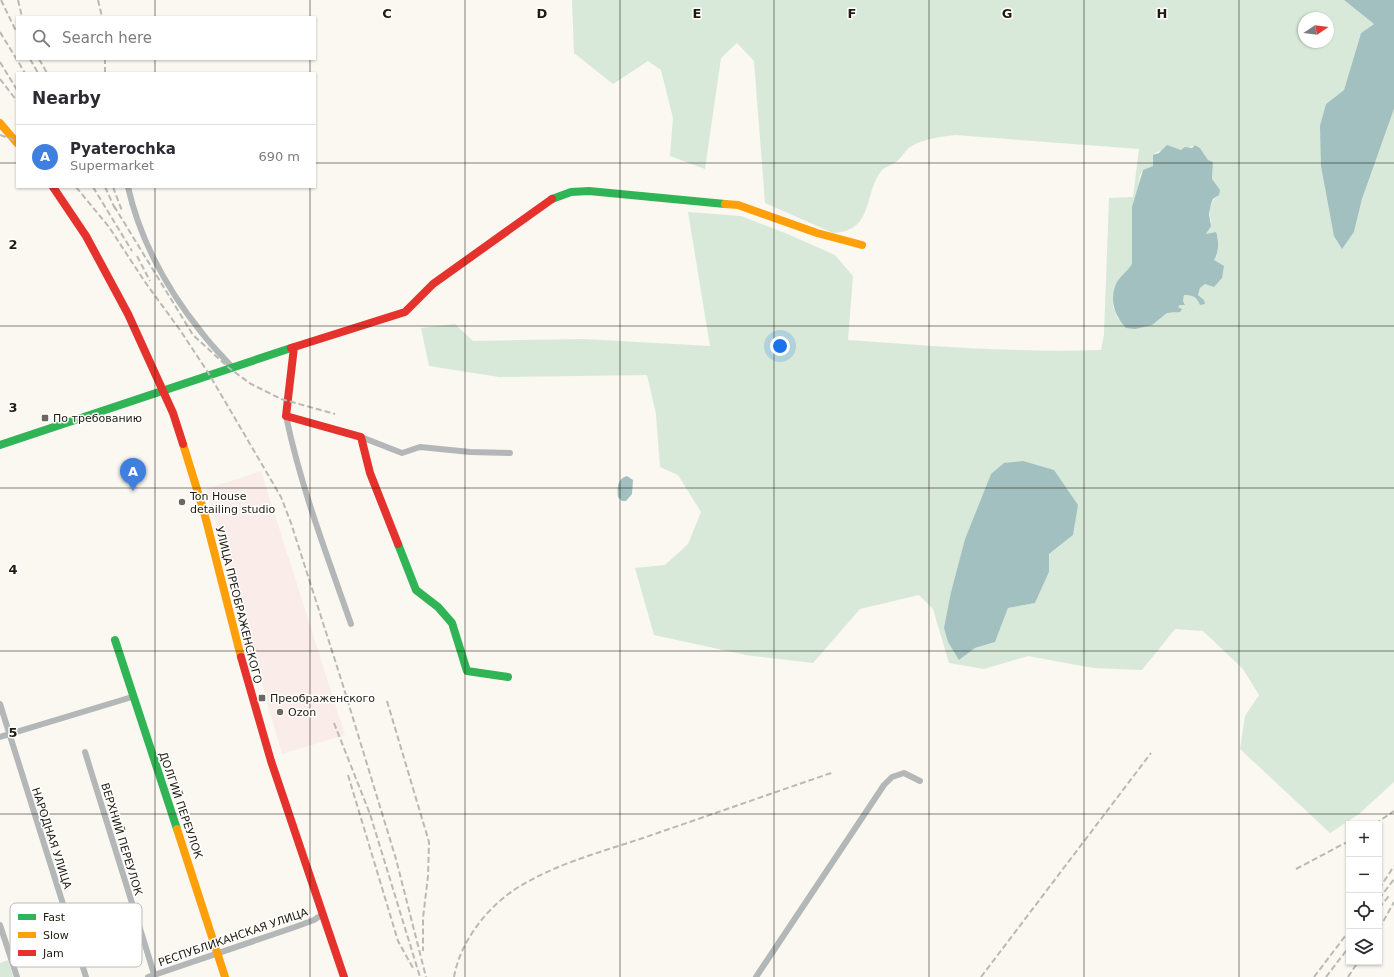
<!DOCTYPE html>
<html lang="en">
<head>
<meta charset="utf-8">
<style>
	:root { --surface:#fff; --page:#f2f2f3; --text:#2b2b33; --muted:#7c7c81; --line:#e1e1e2; --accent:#db2777 }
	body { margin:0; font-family:"DejaVu Sans",sans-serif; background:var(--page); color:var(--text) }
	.controls { position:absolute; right:12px; bottom:12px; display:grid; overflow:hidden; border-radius:0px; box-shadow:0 1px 3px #0004 }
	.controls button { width:36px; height:36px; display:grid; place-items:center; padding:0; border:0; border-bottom:1px solid var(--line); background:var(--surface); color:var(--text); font:20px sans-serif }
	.compass { position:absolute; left:1298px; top:12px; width:36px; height:36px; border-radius:50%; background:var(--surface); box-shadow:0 1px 3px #0004; rotate:77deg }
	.you { position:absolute; left:780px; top:346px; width:14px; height:14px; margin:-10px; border:3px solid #fff; border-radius:50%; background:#1a73e8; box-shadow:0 0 0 6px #1a73e833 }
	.badge { display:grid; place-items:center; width:26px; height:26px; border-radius:50%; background:var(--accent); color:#fff; font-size:13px; font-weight:700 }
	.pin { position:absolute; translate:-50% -33px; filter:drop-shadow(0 1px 2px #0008) }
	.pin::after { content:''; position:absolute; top:21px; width:14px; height:12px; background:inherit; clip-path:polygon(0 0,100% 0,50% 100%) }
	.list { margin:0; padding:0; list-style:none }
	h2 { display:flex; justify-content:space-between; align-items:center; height:52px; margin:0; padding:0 16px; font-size:17px }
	h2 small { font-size:13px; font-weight:400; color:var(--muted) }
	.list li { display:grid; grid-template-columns:26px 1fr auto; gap:12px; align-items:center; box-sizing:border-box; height:64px; padding:0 16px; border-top:1px solid var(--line) }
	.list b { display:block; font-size:15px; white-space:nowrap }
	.list p { margin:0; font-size:13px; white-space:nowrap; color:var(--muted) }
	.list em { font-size:13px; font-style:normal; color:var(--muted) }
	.icon { flex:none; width:22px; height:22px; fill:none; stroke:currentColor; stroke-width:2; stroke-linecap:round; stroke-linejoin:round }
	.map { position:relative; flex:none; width:1394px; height:977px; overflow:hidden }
	.search { position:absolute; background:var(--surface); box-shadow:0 1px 3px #0004; left:16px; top:16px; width:300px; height:44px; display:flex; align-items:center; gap:10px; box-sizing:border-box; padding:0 14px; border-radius:0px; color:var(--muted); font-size:15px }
	.panel { position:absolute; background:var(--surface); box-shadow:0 1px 3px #0004; left:16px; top:72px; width:300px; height:116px; border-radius:0px }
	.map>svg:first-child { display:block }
	.commercial { fill:#f9ece9 }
	.green { fill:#d8e9da; fill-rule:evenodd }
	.water { fill:#a1c0bf }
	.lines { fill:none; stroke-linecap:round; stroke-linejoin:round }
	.street { stroke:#b3b7b7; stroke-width:6 }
	.fast { stroke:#30b455; stroke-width:8 }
	.slow { stroke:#ff9f0a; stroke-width:8 }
	.jam { stroke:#e5322d; stroke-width:8 }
	.rail { stroke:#b9bab7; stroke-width:2; stroke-dasharray:6 3; stroke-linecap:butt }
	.grid { fill:none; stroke:#1f1b10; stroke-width:1; stroke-opacity:0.55 }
	.poi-dot { fill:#6c685f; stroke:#fff; stroke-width:1.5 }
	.labels { text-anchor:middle; stroke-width:3; stroke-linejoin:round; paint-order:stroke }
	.poi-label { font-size:11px; fill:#1f1b10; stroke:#fff; text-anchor:start }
	.street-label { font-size:11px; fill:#1f1b10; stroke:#fff }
	.key { fill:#fff; stroke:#bcbbb7; stroke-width:1 }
	.key-label { font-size:11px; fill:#1f1b10 }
	.grid-label { font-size:13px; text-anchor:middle; font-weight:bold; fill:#1f1b10; stroke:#fff; stroke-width:3; stroke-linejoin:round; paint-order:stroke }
</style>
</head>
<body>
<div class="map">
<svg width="1394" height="977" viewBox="0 0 1394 977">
	<rect width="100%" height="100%" fill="#faf8f1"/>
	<!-- commercial -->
	<path class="commercial" d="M261,471L345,735L282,754L206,489Z"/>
	<!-- green -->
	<path class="green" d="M572,0H1344L1374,24L1361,33L1344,90L1326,104L1342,248L1354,232L1362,199L1394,109V782L1359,814L1330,833L1240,749L1245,716L1259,695L1243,669L1203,631L1175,629L1142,670L1093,668L1028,656L984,669L949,663L933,609L919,595L860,609L813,663L746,655L654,635L635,568L665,565L688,544L701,512L678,475L660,467L656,414L647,375L499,377L429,366L421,328L455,324L473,341L584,339L710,346L688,212L741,216L785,233L835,255L853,276L848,340C932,346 1017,353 1101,350L1104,334L1109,198L1133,197L1139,149L955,135C940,137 923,139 910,147C905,151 902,157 897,161C893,165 886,166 882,170C863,193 875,231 833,233L765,203L754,61L737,43L721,58L705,169L670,156L673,118L661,70L648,61L613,84L574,53ZM1304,18H1328V42H1304ZM1196,145L1200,148L1208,160L1213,162L1212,179L1219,195C1210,201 1208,211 1211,221L1206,235L1218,237L1217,256L1214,260L1218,265L1210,284H1205L1200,288L1198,295L1204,300L1191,295H1184L1183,301L1185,305H1180L1178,307L1182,309L1174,313H1167L1152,325L1118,319L1113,306V295L1132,264V224L1140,175L1143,170L1153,166L1155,153L1172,147L1181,150ZM991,474L1073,535L1049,554V572L1035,603L1008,608L995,642L975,648L959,660L951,592L965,539Z
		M8,960L13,977H0V963Z"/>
	<!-- water -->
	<path class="water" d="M1344,0H1394V109L1362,199L1354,232L1342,249L1334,236L1321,166L1320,126L1326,104L1344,90L1361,33L1374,24Z
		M1167,145L1181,150L1185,147L1192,148L1195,145L1200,148L1208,160L1213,162L1212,179L1220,190L1219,195L1213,199L1211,204L1209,214L1211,226L1206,234L1216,232C1219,240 1219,253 1214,260L1224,266L1222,278L1214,287L1205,284L1200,288L1198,295L1204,300L1205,304L1200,305C1197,297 1193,295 1184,295L1183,301L1185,305H1180L1178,307L1182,309L1180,312L1167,313L1152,325L1135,329L1126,328C1115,316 1109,301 1116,284C1119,277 1128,271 1132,264V207L1143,170L1153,166V155L1159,153Z
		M1023,461L1054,470L1078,505L1073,535L1049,554V572L1035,603L1008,608L995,642L975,648L959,660L948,642L944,628L951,592L965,539L991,474L1004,463Z
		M627,476L633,480L632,494L626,501H622L618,497C617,488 617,479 627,476Z"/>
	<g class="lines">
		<!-- street -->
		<path class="street" d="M128,187C140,240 168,291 202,333C211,345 222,356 232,367
			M286,416C301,488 327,555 351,624
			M361,437L402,453L420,447L470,452L510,453
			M0,704L86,977
			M0,737L132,697
			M85,752L155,977
			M0,925L17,977
			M148,977L295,927L314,920L323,914
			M756,977L884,785L892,777L904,773L920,781"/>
		<!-- fast -->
		<path class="fast" d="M552,199L571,192L589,191L725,204
			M0,445L291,348
			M398,544L416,590L438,607L452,623L467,671L508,677
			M115,640L177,829"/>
		<!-- slow -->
		<path class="slow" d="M0,123L17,143
			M725,204L738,205L817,233L862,245
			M183,444L204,512L241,657
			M177,829L225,977"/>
		<!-- jam -->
		<path class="jam" d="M53,187L86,236L128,314L173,413L183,444
			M294,347L286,416L361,437L370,473L398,544
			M291,348L405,312L433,284L552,199
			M241,657L271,761L344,977"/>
		<!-- rail -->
		<path class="rail" d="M1,0L17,33
			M18,0L22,17
			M98,0L102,17
			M0,32L25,73
			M30,59L38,73
			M39,59L47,73
			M0,62L17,90
			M105,73V59
			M0,79L17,101
			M0,135L17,141
			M76,187L109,227L145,282L180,330L209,374L281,497L291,523L341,679L396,859L426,977
			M93,187L132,251
			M105,187L116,211
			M113,187L122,211
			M114,206L193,335L229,368L251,384L281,399L335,414
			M137,256L150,281
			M387,701L429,842L428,876L423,918V951
			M334,723L370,814L420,977
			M348,775L398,941L413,968
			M1375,824L1394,811
			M1296,869L1349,841
			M1379,889L1394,866
			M1379,899L1394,879
			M1379,908L1389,896
			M1379,929L1394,902
			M454,977C460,942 487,907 517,888C555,864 601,852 643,838C707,816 770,794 834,772
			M981,977L1151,753
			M1314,977L1349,931
			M1326,977L1349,947
			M1348,977L1358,962"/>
	</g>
	<!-- grid -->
	<path class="grid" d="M155,0V17M310,0V17M465,0V977M620,0V977M774,0V977M929,0V977M1084,0V977M1239,0V977M155,59V73M310,59V73M0,163H17M315,163H1394M155,187V977M310,187V977M0,326H1394M0,488H1394M0,651H1394M0,814H1394"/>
	<!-- markers -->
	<g class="poi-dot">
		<rect x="41" y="414" width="8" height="8" rx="2"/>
		<circle cx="182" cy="502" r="4"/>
		<rect x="258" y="694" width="8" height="8" rx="2"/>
		<circle cx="280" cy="712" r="4"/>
	</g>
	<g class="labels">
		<!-- poi labels -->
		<g class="poi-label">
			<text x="53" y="422">По требованию</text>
			<text x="190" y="500">Ton House<tspan x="190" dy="13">detailing studio</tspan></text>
			<text x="270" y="702">Преображенского</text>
			<text x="288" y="716">Ozon</text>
		</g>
		<!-- street labels -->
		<g class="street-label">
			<text transform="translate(239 605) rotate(76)" y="4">УЛИЦА ПРЕОБРАЖЕНСКОГО</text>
			<text transform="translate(181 805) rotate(71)" y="4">ДОЛГИЙ ПЕРЕУЛОК</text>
			<text transform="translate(52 838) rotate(72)" y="4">НАРОДНАЯ УЛИЦА</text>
			<text transform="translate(122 839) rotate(73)" y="4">ВЕРХНИЙ ПЕРЕУЛОК</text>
			<text transform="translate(233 937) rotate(-19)" y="4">РЕСПУБЛИКАНСКАЯ УЛИЦА</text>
		</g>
	</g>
	<!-- legend -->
	<rect x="10" y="903" width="132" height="64" rx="6" class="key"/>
	<rect x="18" y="914" width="18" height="6" fill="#30b455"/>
	<rect x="18" y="932" width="18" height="6" fill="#ff9f0a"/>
	<rect x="18" y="950" width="18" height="6" fill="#e5322d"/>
	<g class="key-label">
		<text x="43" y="921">Fast</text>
		<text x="43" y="939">Slow</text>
		<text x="43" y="957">Jam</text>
	</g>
	<g class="grid-label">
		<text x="387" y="18">C</text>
		<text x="542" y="18">D</text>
		<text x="697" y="18">E</text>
		<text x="852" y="18">F</text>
		<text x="1007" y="18">G</text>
		<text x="1162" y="18">H</text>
		<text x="13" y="249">2</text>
		<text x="13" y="412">3</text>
		<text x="13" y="574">4</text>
		<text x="13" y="737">5</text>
	</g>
</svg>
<div class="controls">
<button>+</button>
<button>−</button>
<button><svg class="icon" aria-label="locate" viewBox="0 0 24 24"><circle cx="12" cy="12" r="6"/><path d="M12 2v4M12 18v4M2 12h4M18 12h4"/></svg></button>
<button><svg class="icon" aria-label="layers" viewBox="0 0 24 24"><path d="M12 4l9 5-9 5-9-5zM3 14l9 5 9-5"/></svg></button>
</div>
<svg class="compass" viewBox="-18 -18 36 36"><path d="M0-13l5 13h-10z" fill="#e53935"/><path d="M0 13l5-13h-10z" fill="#7c7c81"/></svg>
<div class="you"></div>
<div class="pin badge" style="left:133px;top:491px;background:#3f7fe0">A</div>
<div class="search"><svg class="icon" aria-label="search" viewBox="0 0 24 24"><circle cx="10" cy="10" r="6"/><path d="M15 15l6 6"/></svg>Search here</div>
<section class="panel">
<h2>Nearby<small></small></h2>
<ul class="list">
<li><span class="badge" style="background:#3f7fe0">A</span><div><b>Pyaterochka</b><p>Supermarket</p></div><em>690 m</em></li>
</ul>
</section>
</div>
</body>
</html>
